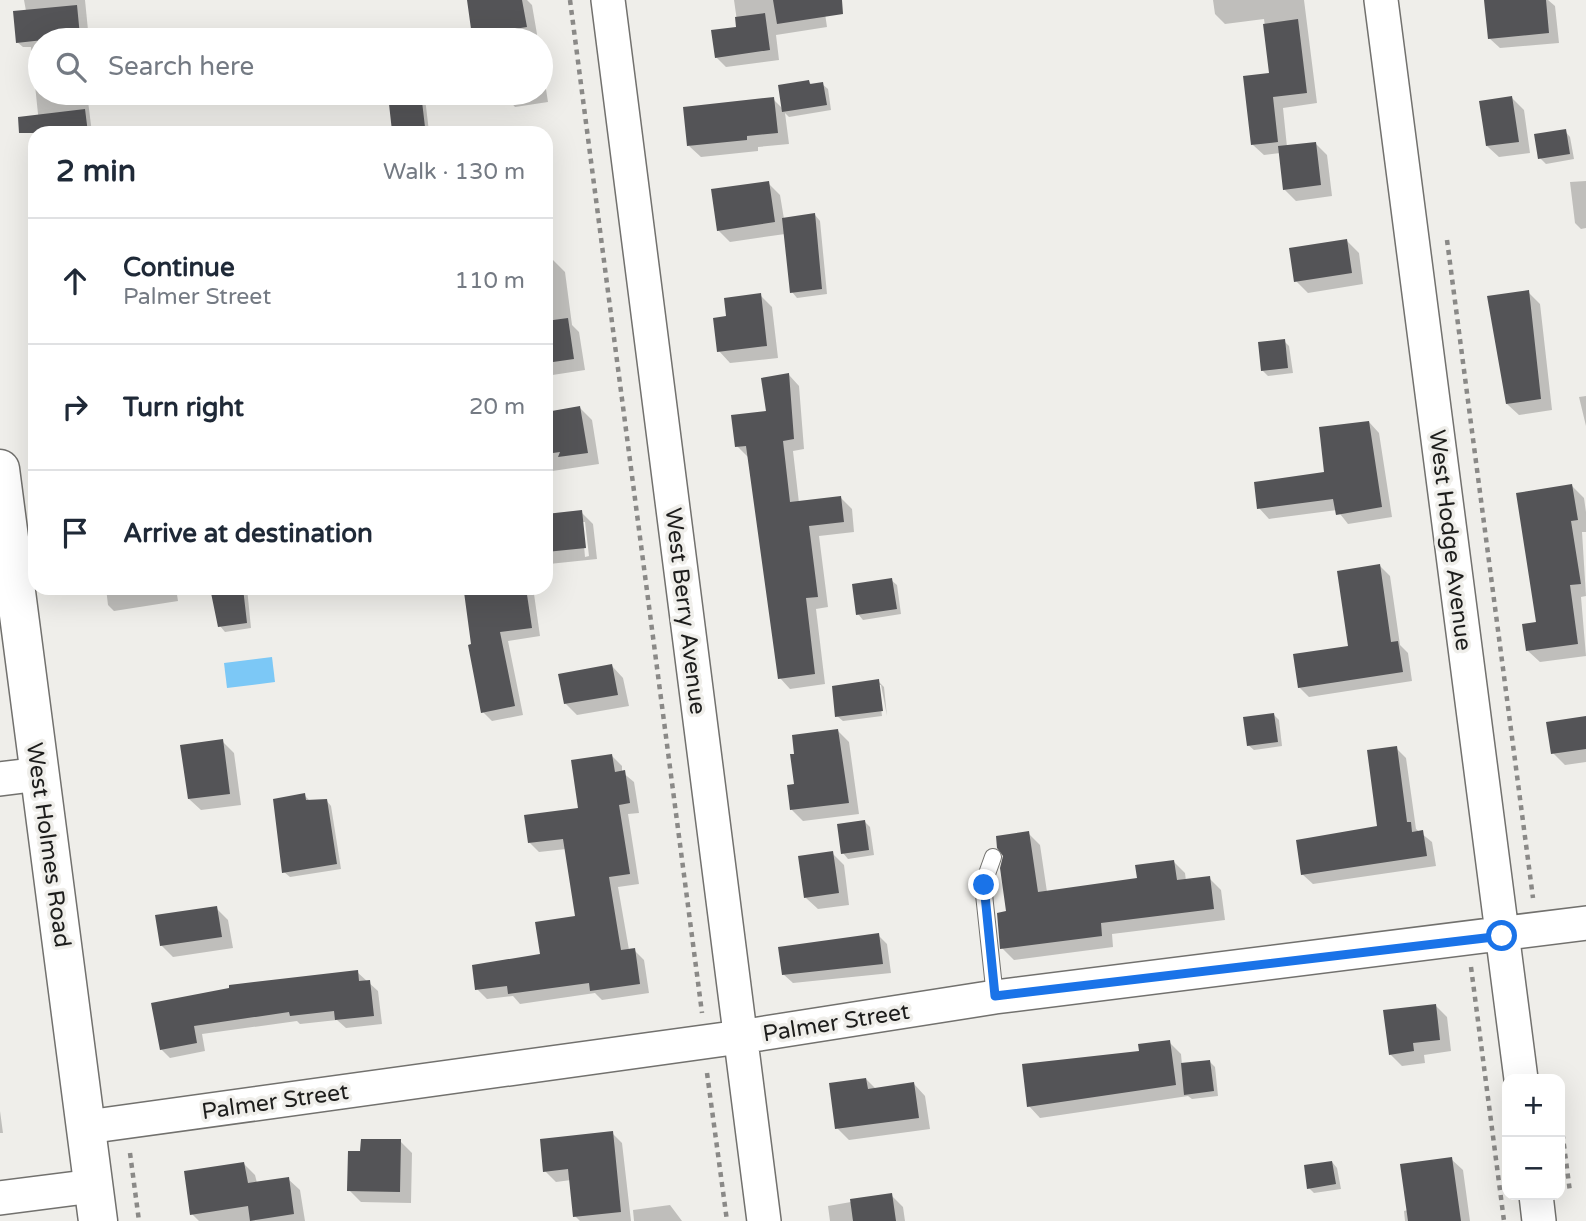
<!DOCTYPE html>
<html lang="en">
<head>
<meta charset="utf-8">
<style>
	:root { --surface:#fff; --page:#f6f6f7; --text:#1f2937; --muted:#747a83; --line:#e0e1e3 }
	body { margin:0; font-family:"Varela Round",sans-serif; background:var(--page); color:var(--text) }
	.controls { position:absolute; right:21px; bottom:21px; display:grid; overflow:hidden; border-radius:14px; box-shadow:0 7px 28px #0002 }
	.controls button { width:63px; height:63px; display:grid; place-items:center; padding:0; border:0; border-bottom:2px solid var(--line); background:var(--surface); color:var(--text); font:35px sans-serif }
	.stop { position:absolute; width:21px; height:21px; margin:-16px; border:5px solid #1a73e8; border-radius:50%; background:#fff }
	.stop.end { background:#1a73e8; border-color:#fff; box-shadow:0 2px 7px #0008 }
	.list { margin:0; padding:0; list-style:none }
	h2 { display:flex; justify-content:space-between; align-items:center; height:91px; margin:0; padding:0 28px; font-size:30px }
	h2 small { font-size:23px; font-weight:400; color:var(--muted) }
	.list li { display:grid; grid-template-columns:46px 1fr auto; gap:21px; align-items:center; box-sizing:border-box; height:126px; padding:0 28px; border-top:2px solid var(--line) }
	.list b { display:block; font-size:26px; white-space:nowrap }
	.list p { margin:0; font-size:23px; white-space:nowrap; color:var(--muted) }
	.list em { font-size:23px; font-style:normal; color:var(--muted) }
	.icon { flex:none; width:38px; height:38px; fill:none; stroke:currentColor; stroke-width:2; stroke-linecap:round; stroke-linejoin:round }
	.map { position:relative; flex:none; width:1586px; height:1221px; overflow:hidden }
	.search { position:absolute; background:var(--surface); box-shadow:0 7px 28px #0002; left:28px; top:28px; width:525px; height:77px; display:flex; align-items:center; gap:18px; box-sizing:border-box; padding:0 24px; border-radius:38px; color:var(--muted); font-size:26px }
	.panel { position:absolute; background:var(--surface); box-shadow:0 7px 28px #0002; left:28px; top:126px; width:525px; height:469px; border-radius:21px }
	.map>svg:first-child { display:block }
	.water { fill:#7cc8f6 }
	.shadow { fill:#0003; fill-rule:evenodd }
	.building { fill:#545457 }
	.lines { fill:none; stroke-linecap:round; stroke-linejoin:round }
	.lane-casing { stroke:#72716e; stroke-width:18 }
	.street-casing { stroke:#72716e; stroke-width:36 }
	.secondary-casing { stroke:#72716e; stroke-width:41 }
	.path { stroke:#8a8987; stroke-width:4.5; stroke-dasharray:5 5; stroke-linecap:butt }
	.lane { stroke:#fff; stroke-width:16 }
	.street { stroke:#fff; stroke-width:33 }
	.secondary { stroke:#fff; stroke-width:38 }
	.route { stroke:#1a73e8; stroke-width:9 }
	.labels { text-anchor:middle; stroke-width:7; stroke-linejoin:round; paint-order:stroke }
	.street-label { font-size:23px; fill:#1d1d1c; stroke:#efeeea }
</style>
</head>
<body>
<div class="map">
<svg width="1586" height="1221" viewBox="0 0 1586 1221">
	<rect width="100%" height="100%" fill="#efeeea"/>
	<!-- water -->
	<path class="water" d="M272,657L275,682L227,688L224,663Z"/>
	<!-- shadow -->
	<path class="shadow" d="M24,0H85L89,40H40V93H87L92,133H40L31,47H23L17,42L26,11Z
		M479,0H527L532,5L538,40H479L474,35Z
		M734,0H823L827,27L776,35L779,60L726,67L716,57L738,28Z
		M1213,0H1304L1317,103L1283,108L1287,147L1315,143L1327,155L1332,196L1296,201L1284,189L1280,153L1264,155L1253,145L1271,74L1264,19L1225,24L1215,14Z
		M1486,0H1548L1555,6L1559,43L1500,48L1489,38Z
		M541,57L548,102L515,107L503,93H541Z
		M809,82L812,85L822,84L828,89L831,110L789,117L785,113L789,144L758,147V151L701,157L689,146L773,99L784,110Z
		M420,93L425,98L429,132L397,133L389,96Z
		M1512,98L1524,110L1530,153L1499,157L1487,146Z
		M1565,131L1570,137L1574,159L1546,164L1540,158Z
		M546,149L552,182L546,183Z
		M1586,181V228L1581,229L1575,223L1570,182Z
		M768,183L780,195L784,219L815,215L820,221L827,294L797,298L792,292L785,234L730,242L718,230Z
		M1347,241L1359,253L1363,284L1308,293L1296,281Z
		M553,260L565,272L572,325L579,332L585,370L546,376V261Z
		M1528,292L1540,304L1552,410L1519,415L1507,404Z
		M760,295L772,307L778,358L730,363L719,351L728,318Z
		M1284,341L1289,346L1293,373L1268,376L1262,370Z
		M789,375L799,386L804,449L793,451L799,503L841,498L852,509L854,532L819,536L828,607L816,609L825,684L790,689L780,678L748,457L737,446L768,412Z
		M1586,396V426L1579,397Z
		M580,408L592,420L599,464L546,472V414Z
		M1369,422L1379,433L1392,517L1348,524L1337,510L1269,519L1259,508L1326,473Z
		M1572,486L1584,498L1586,512V532H1582L1586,596L1581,597L1586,656L1540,662L1528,651L1538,624Z
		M581,512L593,524L597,559L549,564L546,561V516ZM582,522H585L589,556L585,557Z
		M1380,566L1390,576L1400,645L1408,653L1412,681L1309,697L1299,687L1350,647Z
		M891,580L897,585L901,614L863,620L858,614Z
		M106,588H176L178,601L114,611L108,605Z
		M212,588H247L251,628L225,632L220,626Z
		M506,588H527L534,594L540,636L508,641L523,715L492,721L483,712Z
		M612,666L623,678L629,706L577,715L565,703Z
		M878,681L884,687L887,716L881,685H878L882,716L843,721L837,716Z
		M1274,715L1279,720L1282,746L1254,750L1248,745Z
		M1586,718V762L1565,765L1553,753Z
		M838,731L849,742L859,814L803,821L792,810L796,785Z
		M222,741L234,753L241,805L201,810L189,799Z
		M1396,748L1406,758L1416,829L1432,842L1436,866L1313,884L1302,874L1379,828Z
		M612,756L622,766V772L634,782L639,813L628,814L639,884L618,887L629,950H634L644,960L649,993L602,1000L595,993L520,1004L513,996L487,999L477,989L542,956L577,918L566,849L539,852L529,842L580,809Z
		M304,795L310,801L326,800L331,806L341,869L290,877L284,872Z
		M865,822L870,827L874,855L848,859L843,853Z
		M1028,833L1040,845L1047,892L1139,880L1174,862L1185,873L1186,881L1209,878L1221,890L1225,920L1112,934L1113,947L1014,960L1002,948Z
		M832,853L844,865L849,905L818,909L806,898Z
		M216,908L228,920L233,948L173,957L161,945Z
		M878,935L887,944L891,973L793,983L783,974Z
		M357,972L378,991L382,1024L346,1028L337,1020L300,1024L297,1021L202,1034L205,1051L170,1058L161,1049L153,1005Z
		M1435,1005L1447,1017L1451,1051L1424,1055L1425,1063L1402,1066L1390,1054Z
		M1169,1042L1181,1054L1182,1065L1210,1062L1215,1067L1218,1096L1192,1099L1188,1096L1040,1118L1029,1106Z
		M866,1079L876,1089L914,1084L925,1096L930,1129L849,1140L837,1128Z
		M0,1111L3,1133H0Z
		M612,1133L622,1143L631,1221H580L575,1216L571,1180L556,1182L545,1171Z
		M400,1141L412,1153L411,1203L361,1202L349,1190L362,1153Z
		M1451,1159L1463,1170L1470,1221H1405L1404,1211L1408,1210Z
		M1332,1162L1337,1168L1341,1189L1314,1193L1309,1188Z
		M244,1164L255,1175L257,1183L288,1179L300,1190L305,1221H199L192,1214Z
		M891,1195L903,1207L905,1221H830L828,1206Z
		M670,1205L682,1221H634L633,1210Z"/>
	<!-- building -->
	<path class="building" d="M467,0H522L527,27L472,36Z
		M773,0H842L843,14L777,24Z
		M1484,0H1546L1549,33L1488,39Z
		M77,5L80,36L16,43L13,11Z
		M765,13L770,50L715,58L711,30L736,27L735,17Z
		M1298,19L1307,93L1273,97L1278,142L1251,145L1243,76L1269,73L1263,24Z
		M809,80L810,84L823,82L827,105L782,112L778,85Z
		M404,93H421L425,127L392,131L388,95Z
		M1512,96L1519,142L1486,146L1479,101Z
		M774,97L778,133L747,136V140L687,146L683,107Z
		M85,109L88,133H19L18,117Z
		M1566,129L1570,154L1538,159L1534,134Z
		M1316,142L1321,185L1283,190L1278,146Z
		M769,181L775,222L717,231L711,189Z
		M815,213L822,289L790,293L782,218Z
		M1347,239L1352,273L1294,282L1289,248Z
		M1529,290L1541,399L1506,404L1487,296Z
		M761,293L767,346L717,352L713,318L726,316L724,298Z
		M568,318L574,359L546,363V321Z
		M1285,339L1288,368L1261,371L1258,342Z
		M789,373L794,439L783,441L790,502L841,496L844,522L809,526L818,597L806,598L815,674L778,679L746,446L735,447L731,415L766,411L761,378Z
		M580,406L588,453L558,457L560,452L546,454V412Z
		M1369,421L1382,507L1336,515L1333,499L1257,509L1254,482L1324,472L1319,427Z
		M1572,484L1578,520L1571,521L1581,584L1570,585L1578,644L1526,651L1522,624L1536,622L1516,493Z
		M582,510L586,548L546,552V514Z
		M1380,564L1391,642L1398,641L1403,672L1298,688L1293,654L1348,646L1337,571Z
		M892,578L897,609L856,615L852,584Z
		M210,588H243L247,623L218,627Z
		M494,588H526L532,628L500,632L515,706L481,713L468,645L471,644L464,592Z
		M612,664L618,695L564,704L558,674Z
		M879,679L883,711L835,717L832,686Z
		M1274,713L1278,742L1247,746L1243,717Z
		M1586,716V749L1551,754L1546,722Z
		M838,729L849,803L790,810L787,785L794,784L790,754H794L792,735Z
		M223,739L230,794L188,799L180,745Z
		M1397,746L1407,822H1411L1412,832L1423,830L1427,856L1301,875L1296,840L1377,826L1367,750Z
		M612,754L615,772L625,770L630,803L619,805L630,874L609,877L621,950L635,948L640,984L590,991L589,983L508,994L507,986L475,990L472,965L540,954L535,922L575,916L563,839L528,843L524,815L578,808L571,760Z
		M305,793L306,800L327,799L337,864L282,873L273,799Z
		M865,820L869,850L841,854L837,824Z
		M1029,831L1038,892L1137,878L1135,865L1174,860L1177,880L1210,876L1214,909L1101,923L1102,936L1000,949L997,913L1006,911L1000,868L1003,856L997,848L996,836Z
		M833,851L839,893L804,898L798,856Z
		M217,906L222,937L160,946L155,915Z
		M879,933L883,964L782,975L778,947Z
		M358,970L359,981L370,980L374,1016L335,1020L334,1011L290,1016L289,1012L194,1026L197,1043L160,1050L151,1003L229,988V985Z
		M1436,1004L1440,1040L1413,1043L1414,1051L1389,1055L1383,1010Z
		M1170,1040L1176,1085L1027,1107L1022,1064L1139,1051L1138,1044Z
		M1210,1060L1214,1091L1184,1095L1181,1063Z
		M866,1078L868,1089L914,1082L919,1118L835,1129L829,1083Z
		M613,1131L621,1212L573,1217L568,1169L543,1172L540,1139Z
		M361,1139H401L400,1192L347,1191L348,1151H360Z
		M1452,1157L1461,1221H1408L1400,1164Z
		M1332,1161L1336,1184L1307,1189L1304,1165Z
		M244,1162L248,1183L289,1177L294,1214L250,1221L248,1206L190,1215L184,1171Z
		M892,1193L896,1221H853L850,1199Z"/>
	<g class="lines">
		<!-- lane casing -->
		<g class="lane-casing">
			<path id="lane" d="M993,857L983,885L995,997"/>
		</g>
		<!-- street casing -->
		<g class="street-casing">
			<path id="street" d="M608,0L764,1221
				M1381,0L1521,1079
				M0,779L40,774
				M87,1127L740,1037L995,997L1586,923
				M1536,1195L1539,1221
				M0,1198L93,1186"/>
		</g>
		<!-- secondary casing -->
		<g class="secondary-casing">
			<path id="secondary" d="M0,469L98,1221"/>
		</g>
		<!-- path -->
		<path class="path" d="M570,0L702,1013
			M1447,240L1533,898
			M1471,967L1504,1221
			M707,1073L727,1221
			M1560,1114L1570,1192
			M130,1153L139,1221"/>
		<!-- lane -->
		<use href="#lane" class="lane"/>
		<!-- street -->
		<use href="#street" class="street"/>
		<!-- secondary -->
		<use href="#secondary" class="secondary"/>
	</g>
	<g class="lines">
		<!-- route -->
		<path class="route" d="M984,885L995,996L1502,936"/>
	</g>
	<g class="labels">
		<!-- street labels -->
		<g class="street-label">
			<text transform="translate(1451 540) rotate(83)" y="8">West Hodge Avenue</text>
			<text transform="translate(686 611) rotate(83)" y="8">West Berry Avenue</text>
			<text transform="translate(49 845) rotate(82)" y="8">West Holmes Road</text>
			<text transform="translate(836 1022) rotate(-9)" y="8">Palmer Street</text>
			<text transform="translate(275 1101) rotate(-8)" y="8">Palmer Street</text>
		</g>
	</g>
</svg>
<div class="controls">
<button>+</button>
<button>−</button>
</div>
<div class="stop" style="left:1502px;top:936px"></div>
<div class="stop end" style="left:984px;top:885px"></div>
<div class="search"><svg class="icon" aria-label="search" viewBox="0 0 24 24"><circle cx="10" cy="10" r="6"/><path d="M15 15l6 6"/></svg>Search here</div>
<section class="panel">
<h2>2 min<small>Walk · 130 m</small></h2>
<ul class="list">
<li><svg class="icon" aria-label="ahead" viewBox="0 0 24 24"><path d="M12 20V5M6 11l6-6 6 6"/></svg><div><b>Continue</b><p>Palmer Street</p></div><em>110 m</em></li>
<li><svg class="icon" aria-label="right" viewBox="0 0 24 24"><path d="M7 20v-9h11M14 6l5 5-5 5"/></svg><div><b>Turn right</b></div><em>20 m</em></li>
<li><svg class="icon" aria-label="arrive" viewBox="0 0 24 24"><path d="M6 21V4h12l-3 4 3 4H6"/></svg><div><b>Arrive at destination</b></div></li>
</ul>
</section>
</div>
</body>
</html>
